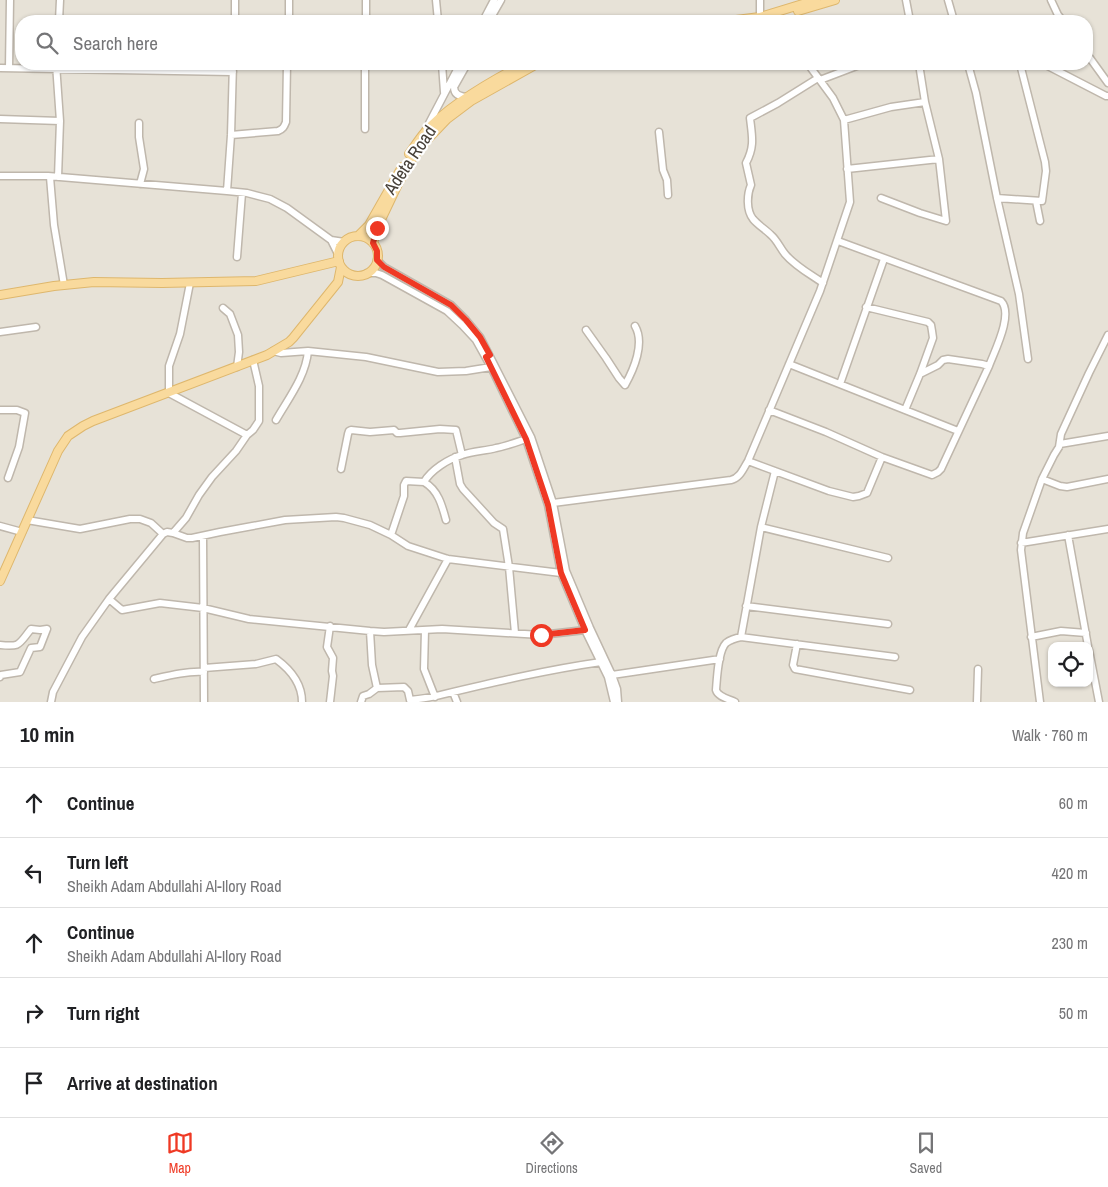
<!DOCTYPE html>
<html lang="en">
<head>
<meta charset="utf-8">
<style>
	:root { --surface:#fff; --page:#f2f2f2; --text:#202124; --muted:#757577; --line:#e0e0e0; --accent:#ef3924 }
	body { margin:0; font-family:"Archivo Narrow",sans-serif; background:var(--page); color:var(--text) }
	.controls { position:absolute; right:15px; bottom:15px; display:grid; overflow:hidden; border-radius:10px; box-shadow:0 1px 4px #0004 }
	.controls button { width:45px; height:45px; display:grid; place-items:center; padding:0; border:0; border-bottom:1px solid var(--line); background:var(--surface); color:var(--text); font:25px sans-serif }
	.stop { position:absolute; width:15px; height:15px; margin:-11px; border:4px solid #ef3924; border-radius:50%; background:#fff }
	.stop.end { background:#ef3924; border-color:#fff; box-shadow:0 1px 5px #0008 }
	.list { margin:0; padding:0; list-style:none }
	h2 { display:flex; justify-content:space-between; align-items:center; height:65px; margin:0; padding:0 20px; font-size:21px }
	h2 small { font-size:16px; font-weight:400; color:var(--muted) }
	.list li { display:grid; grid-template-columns:32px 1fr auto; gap:15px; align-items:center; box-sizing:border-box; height:70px; padding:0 20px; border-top:1px solid var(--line) }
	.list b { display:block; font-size:19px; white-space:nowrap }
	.list p { margin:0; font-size:16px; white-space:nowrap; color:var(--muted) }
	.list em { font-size:16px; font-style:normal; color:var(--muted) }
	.icon { flex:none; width:28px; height:28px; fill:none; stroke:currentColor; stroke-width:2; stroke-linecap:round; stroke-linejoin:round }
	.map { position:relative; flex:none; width:1108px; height:702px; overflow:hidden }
	.search { position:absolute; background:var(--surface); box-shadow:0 1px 4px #0004; left:15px; right:15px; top:15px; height:55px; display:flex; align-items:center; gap:12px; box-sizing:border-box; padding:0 18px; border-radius:20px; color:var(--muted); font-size:19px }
	.sheet { height:415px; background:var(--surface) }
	nav { display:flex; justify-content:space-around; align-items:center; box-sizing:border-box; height:70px; border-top:1px solid var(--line); background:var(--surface); font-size:14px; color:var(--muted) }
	nav a { display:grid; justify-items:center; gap:2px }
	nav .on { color:var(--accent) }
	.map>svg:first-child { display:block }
	.residential { fill:#e7e2d7; fill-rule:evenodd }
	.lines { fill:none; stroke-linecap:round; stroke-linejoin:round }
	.minor-casing { stroke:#bfb7ac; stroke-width:9 }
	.major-casing { stroke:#deb76d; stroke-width:10 }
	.minor { stroke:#fff; stroke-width:6 }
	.major { stroke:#f9da9d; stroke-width:8 }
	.route { stroke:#ef3924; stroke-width:6 }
	.labels { text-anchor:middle; stroke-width:4.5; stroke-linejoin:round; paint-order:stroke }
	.street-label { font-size:18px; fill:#474038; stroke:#fff }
</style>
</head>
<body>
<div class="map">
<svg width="1108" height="702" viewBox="0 0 1108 702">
	<rect width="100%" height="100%" fill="#f4f0e9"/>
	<!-- residential -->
	<path class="residential" d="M0,0H1108V702H0ZM21,21H1087V64H21ZM1052,646H1089V683H1052Z"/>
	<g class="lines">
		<!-- minor casing -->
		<g class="minor-casing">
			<path id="minor" d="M235,0V21
				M436,0L438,21
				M906,0L910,21
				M948,0L954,21
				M1051,0L1058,15L1063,21
				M760,17V0
				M776,18L778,21
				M59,21L60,0
				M289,21V0
				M366,21V0
				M483,21L494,0
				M489,21L501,0
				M1087,54L1108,83
				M56,64L60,121L58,177
				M442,64L444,92
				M467,64L454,87C454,96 462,97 468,97
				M968,64L976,93L997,198L1019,294L1028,359
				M1044,64L1106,96H1108
				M0,68L233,72
				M9,68L10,0
				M818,78L778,103L750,118C752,136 755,146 746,163L751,185C747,194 746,210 753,219C758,225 765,229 771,235C777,240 780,248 785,254C795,266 810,274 823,283
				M820,80L862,64
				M0,119L60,121
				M844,120L891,107L925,102
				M139,123V137L144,169L140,184
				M365,129V64
				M426,129L460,64
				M659,132L663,170L667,180L668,195
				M231,135L278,131C283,129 284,127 286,122L287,64
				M847,169L939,159
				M0,176H48L227,191L247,193L270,199L287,208L331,240L344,242
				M50,177L54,225L64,285
				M227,191L231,135L233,64
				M881,198L920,213L946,221L939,159L925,102L919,64
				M997,198L1042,201L1046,171L1045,162L1020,64
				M1036,201L1040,221
				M331,240L338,254
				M838,241L1001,301C1014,314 994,352 989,366L982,364L948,359L943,360L938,365L920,374
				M237,257L242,193
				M377,260L384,267L451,305L466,320L480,337L531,437L553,503L566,571L590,628L612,675L617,689L618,702
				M367,273H376L382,275L447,311L462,325L476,340L491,367L526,439L548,505L561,573L585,630L608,677L614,702
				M190,283L180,334L169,366V393L247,435
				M866,307L928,322L931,325L932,331L933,338L920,374L905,410
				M223,308L230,314L238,335L239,352L237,367
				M586,330L606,358L619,378L625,385C634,369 645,343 635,326
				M0,332L36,327
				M273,351L281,353L308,351L366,357L438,372L466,371L491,367
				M789,364L958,431
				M840,384L884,259
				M0,410H17L25,413L19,447L8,478
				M769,410L826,432L882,457L932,475L938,472L941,469L989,366
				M276,420C288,399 306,376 308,351
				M1060,444L1108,436
				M455,457L460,484L463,489L494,523L503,529L509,567L515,633
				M748,461L829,491L853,497L859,496L867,493L882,457
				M341,469L348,434L349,431L351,430L370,432L394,430L397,433H400L440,429L456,430L462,455
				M1042,479L1060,486L1067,487L1108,479
				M424,482C438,490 442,505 446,520
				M553,503L731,480C740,478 743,469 748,461L820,291L850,202L844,120L833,98L808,64
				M27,520L80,529L130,519H140L151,523L163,534L167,532L173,533L186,518L199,495L212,477L236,451L247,435L253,430L259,421V386L253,360
				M0,526L22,532
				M761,527L888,558
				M173,533L187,538H192L220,532L285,520L336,517L344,518L370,525L391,535L408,546L448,559L561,573
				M391,535L404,496V485L406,481L424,482C431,470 448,459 462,455C473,451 485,451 496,448C507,446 517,442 526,439
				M1068,535L1088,646
				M203,536L204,702
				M1021,543L1108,529
				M109,599L122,610L160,603L203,608L249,619L370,631L384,632L442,629L541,635L585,630
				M746,606L888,624
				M330,626L327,647L333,658L332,671L333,676L330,702
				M409,630L448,559
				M425,630L424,669L435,697
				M370,631L372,665L377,688
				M741,637L761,527L775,471
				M1031,637L1061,631L1086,633
				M797,644L793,665L795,669L910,690
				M0,645C21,647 18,645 31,629L40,630L47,629
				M1089,650L1099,702
				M204,668L256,664L276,659C291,670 302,683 302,702
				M612,675L720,659
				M0,677L1,675L20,672L31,648L40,647L47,629
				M154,679C171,675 187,671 204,672
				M453,692L457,702
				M51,702L53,692L82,637L109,599L163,534
				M361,702L363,696L369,694L377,688L404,687L408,691L410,700C419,699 428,698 436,696C491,683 545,670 601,662
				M735,702C729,699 718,697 716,690C717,678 718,651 726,643C730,640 736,638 741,637L895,657
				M977,702L978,669
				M1040,702L1021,550L1023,533L1042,479L1054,455L1059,447L1061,434L1089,373L1108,335"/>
		</g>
		<!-- major casing -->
		<g class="major-casing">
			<path id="major" d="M798,11L835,0
				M728,21L760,17L816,0
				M409,154C414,147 419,139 425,132C449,105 491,81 524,64
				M358,236L369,225L402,167
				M338 256a20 20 0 1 1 40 0a20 20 0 1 1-40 0Z
				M373,243L377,228L398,184L413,157L427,140L447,119L471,101L537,64
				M0,295L54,286L94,282L162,283L256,281L339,261
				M0,581L58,451L68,436L83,426L93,421L267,355L289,342L293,338L338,282L341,267"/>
		</g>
		<!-- minor -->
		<use href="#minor" class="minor"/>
		<!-- major -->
		<use href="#major" class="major"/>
	</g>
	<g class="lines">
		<!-- route -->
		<path class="route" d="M377,228L373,243L377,251V260L384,267L451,305L466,320L480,337L490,355L486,357L526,439L548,505L561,573L585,630L541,635"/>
	</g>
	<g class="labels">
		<!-- street labels -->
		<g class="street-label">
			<text transform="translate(410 160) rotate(-56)" y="6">Adeta Road</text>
		</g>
	</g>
</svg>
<div class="controls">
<button><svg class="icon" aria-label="locate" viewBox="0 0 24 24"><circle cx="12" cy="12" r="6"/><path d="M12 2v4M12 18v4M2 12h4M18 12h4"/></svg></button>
</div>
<div class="stop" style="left:541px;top:635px"></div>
<div class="stop end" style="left:377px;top:228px"></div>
<div class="search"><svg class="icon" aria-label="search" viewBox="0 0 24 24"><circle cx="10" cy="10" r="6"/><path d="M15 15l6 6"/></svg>Search here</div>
</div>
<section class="sheet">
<h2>10 min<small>Walk · 760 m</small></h2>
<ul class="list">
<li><svg class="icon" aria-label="ahead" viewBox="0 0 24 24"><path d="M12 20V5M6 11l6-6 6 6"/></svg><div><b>Continue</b></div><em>60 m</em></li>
<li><svg class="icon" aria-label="left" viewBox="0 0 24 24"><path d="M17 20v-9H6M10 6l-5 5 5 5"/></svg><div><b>Turn left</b><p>Sheikh Adam Abdullahi Al-Ilory Road</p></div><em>420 m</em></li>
<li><svg class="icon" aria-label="ahead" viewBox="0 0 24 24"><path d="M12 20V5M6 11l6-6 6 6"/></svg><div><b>Continue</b><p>Sheikh Adam Abdullahi Al-Ilory Road</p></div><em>230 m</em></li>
<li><svg class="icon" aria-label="right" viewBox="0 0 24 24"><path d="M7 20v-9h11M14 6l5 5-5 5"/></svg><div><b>Turn right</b></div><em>50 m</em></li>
<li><svg class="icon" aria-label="arrive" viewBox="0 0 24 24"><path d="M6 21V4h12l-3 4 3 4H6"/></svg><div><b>Arrive at destination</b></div></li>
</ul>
</section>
<nav>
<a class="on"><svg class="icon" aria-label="map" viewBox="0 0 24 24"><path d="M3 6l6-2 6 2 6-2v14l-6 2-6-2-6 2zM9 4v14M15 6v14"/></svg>Map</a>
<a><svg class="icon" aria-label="directions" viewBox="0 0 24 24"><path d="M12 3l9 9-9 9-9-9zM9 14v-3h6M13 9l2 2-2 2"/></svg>Directions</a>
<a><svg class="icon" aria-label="saved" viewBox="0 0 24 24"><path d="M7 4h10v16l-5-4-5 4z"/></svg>Saved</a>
</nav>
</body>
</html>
